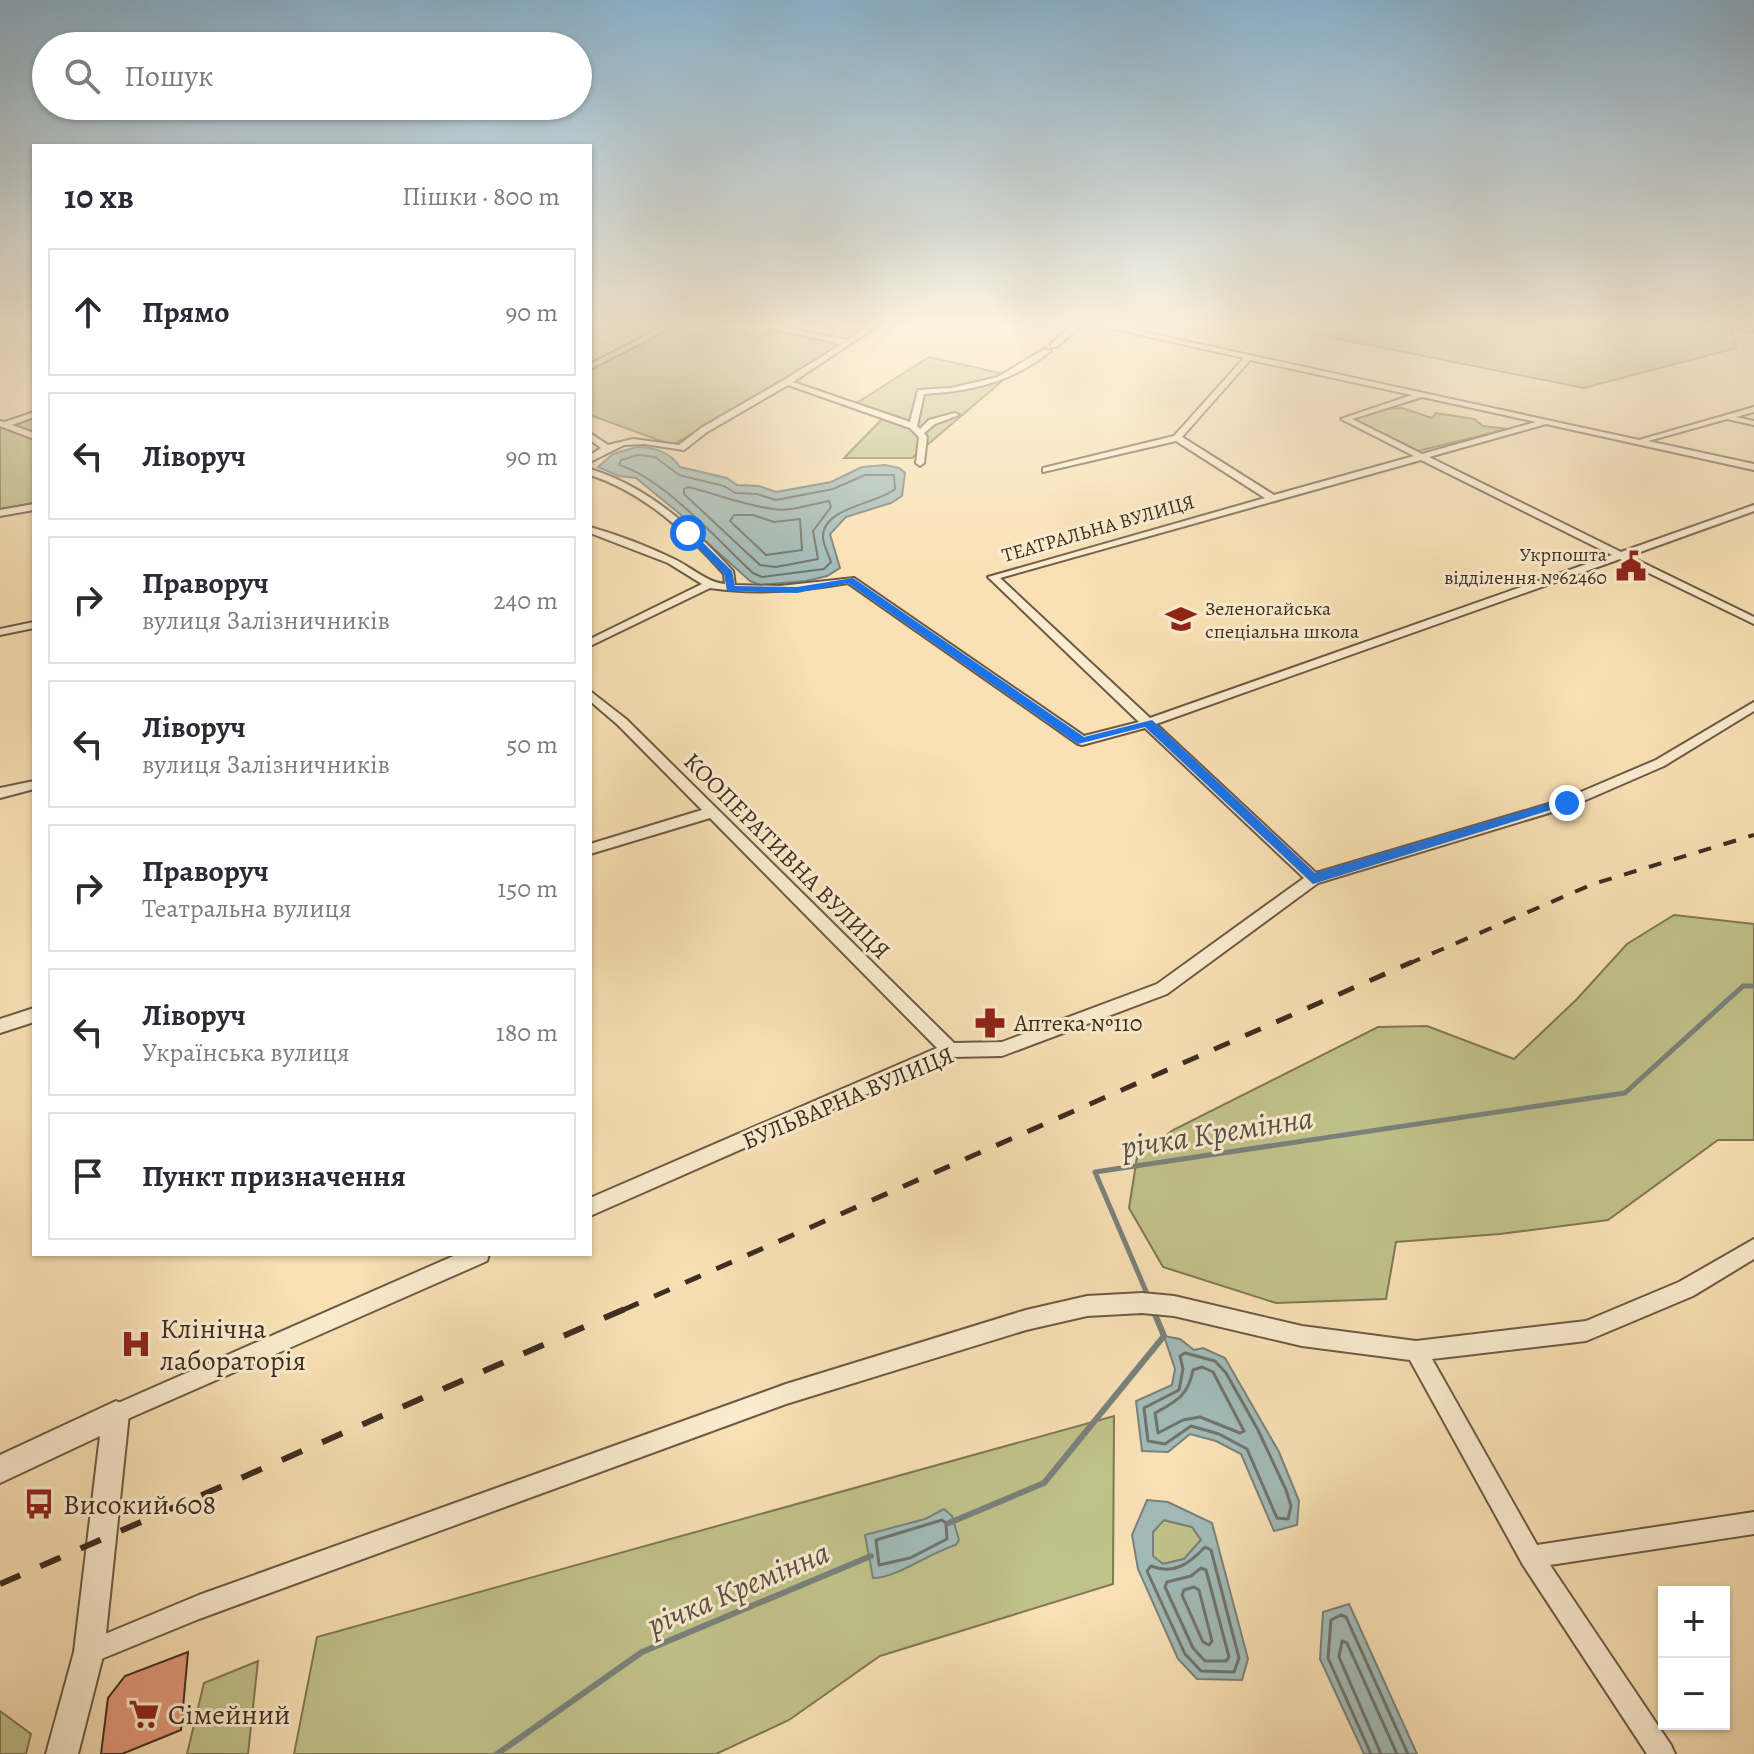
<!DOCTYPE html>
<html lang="uk">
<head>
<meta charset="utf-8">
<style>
	:root { --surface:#fff; --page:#f2f2f3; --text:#2b2b33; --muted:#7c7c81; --line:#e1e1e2 }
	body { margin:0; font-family:Alegreya,serif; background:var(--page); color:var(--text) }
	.controls { position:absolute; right:24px; bottom:24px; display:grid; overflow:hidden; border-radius:0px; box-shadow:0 2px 6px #0004 }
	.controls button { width:72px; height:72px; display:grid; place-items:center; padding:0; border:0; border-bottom:2px solid var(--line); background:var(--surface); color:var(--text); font:40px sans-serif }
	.stop { position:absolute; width:24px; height:24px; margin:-18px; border:6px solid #1a73e8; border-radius:50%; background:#fff }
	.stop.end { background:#1a73e8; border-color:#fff; box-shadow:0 2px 8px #0008 }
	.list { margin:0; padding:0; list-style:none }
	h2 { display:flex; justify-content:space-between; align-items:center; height:104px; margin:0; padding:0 32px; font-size:34px }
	h2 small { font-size:26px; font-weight:400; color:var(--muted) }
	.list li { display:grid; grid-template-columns:52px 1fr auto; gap:24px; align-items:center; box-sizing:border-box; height:128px; margin:0 16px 16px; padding:0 16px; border:2px solid var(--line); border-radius:0px }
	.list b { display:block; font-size:30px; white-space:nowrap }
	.list p { margin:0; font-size:26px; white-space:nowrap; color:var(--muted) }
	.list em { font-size:26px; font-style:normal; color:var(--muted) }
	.icon { flex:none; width:44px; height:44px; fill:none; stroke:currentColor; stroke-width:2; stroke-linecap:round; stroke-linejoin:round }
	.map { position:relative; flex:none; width:1754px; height:1754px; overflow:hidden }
	.search { position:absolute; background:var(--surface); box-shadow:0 2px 6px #0004; left:32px; top:32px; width:560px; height:88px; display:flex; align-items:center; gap:20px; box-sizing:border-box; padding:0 28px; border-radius:44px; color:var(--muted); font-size:30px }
	.panel { position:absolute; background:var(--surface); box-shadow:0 2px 6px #0004; left:32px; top:144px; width:560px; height:1112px; border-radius:0px }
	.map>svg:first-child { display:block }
	.green { fill:#c1c28b; stroke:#807856; stroke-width:2 }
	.water { fill:#a2bbb8; stroke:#7a827c; stroke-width:2; fill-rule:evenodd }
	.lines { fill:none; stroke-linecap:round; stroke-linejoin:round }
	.shore-far1 { stroke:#70746c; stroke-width:2 }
	.shore { stroke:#70746c; stroke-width:3 }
	.stream-far1 { stroke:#7a827c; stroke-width:5 }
	.stream { stroke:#7a827c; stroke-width:6 }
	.building { fill:#e69a7b; stroke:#3e2d21; stroke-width:2 }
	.minor-casing { stroke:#6d5a46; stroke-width:4 }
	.tertiary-casing { stroke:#6d5a46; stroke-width:4 }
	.minor { fill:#fbeccf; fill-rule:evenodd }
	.tertiary { fill:#fbeccf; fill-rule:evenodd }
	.rail-far2 { stroke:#3e2d21; stroke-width:4; stroke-dasharray:13 13; stroke-linecap:butt }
	.rail-far1 { stroke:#3e2d21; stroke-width:5; stroke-dasharray:17 17; stroke-linecap:butt }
	.rail { stroke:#3e2d21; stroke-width:6; stroke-dasharray:22 22; stroke-linecap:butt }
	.route { fill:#1a73e8 }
	.labels { text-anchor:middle; stroke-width:6; stroke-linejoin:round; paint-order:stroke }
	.far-street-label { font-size:20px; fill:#3e2d21; stroke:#fbeccf }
	.far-poi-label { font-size:20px; fill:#3e2d21; stroke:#fbeccf; text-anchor:end }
	.street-label { font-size:24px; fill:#3e2d21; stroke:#fbeccf }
	.poi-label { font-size:24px; fill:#3e2d21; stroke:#fbeccf; text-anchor:start }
	.near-poi-label { font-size:28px; fill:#3e2d21; stroke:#fbeccf; text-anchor:start }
	.near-water-label { font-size:32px; font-style:italic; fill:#575047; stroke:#fbeccf }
</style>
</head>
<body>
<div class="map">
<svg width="1754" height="1754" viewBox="0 0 1754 1754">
	<rect width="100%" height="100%" fill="#f9e1b5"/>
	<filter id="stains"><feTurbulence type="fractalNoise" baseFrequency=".0025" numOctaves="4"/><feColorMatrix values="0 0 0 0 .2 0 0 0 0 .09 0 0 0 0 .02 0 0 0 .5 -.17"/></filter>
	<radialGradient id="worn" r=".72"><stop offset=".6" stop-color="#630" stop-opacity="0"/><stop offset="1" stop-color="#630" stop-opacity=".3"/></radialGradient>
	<!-- green -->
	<path class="green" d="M681,324H702L760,337L777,327L849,343L787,382L672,445L590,415V370Z
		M1264,324H1754V333L1731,328L1736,348L1584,388Z
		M929,357L1009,375L912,458H844L887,414L852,406Z
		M1402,408L1432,418L1436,413L1474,419L1483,426L1508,429L1418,451L1354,419L1381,409Z
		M34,418V503L0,509V428Z
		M1674,915L1754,924V1140H1718L1608,1220L1500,1234L1396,1242L1386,1299L1276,1303L1163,1267L1129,1208L1137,1157L1173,1130L1378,1027L1427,1026L1514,1059L1577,999L1627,944Z
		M1114,1416L1113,1584L880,1656L789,1720L716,1754H294L317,1637Z
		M1163,1520L1192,1527L1201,1540L1184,1559L1163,1564L1153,1557V1532Z
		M258,1661L248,1754H187L204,1683Z
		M0,1711L31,1734L26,1754H0Z"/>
	<!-- water -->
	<path class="water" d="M637,447C655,447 670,452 680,467L727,478L737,485L759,486L776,492L831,482L862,467L885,465L899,468L905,473L902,496L891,503L846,517L830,534L840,568L827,576L806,581L760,585L750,581L700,536L680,514L636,478L619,476L598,467L613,454Z
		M1164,1336L1180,1339L1194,1350L1203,1348L1225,1358L1279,1452L1299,1501L1297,1525L1274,1531L1241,1454L1216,1441L1190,1434L1168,1452L1142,1451L1136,1401L1172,1385L1175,1369Z
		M1147,1500L1168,1502L1212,1523L1248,1659L1242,1680L1197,1679L1178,1659L1138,1569L1132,1535ZM1164,1520L1192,1527L1201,1540L1184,1559L1163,1564L1153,1556V1532Z
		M944,1509L952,1516L959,1540L956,1545C931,1552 897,1578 873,1578L865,1535L925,1519Z
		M1349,1604L1417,1754H1364L1320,1659L1323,1612Z"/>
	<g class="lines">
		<!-- shore-far1 -->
		<path class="shore-far1" d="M638,455L655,457L679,475L724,486L735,493L757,494L776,500L833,489L865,475H894L895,489C878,504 822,507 823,537C823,545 829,555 831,562L824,569L762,577L753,573C717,540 665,479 619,465L621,460Z
			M688,487C717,494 743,505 773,509C790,512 812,504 829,501L831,507L813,531L818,559L776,567L760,565L684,494V489Z
			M734,515H753L774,522L800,519L802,550L766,555L730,521Z"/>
		<!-- shore -->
		<path class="shore" d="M1185,1353L1215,1361L1226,1373L1258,1430L1286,1490L1291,1506L1288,1519L1277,1518L1247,1449L1219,1434L1191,1426L1165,1444L1148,1441L1144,1408L1179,1390L1183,1369L1180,1356Z
			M1202,1367L1213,1372L1244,1431L1240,1433L1200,1417L1183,1420L1158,1433L1155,1413C1177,1401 1188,1396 1193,1370Z
			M942,1520L946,1523L947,1539L910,1558L879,1565L876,1540Z
			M1205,1547L1211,1550L1239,1658L1234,1672L1201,1671L1185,1654L1147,1571L1151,1566C1174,1575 1189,1564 1205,1547Z
			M1201,1568L1206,1570L1229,1657L1226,1661H1205L1193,1648L1165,1587L1167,1582L1191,1576Z
			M1194,1587L1199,1590L1212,1641L1209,1645L1203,1642L1182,1595L1184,1590Z
			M1371,1754L1328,1658L1331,1620L1341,1615L1346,1617L1408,1754
			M1381,1754L1339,1657L1342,1641L1347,1643L1397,1754"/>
		<!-- stream-far1 -->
		<path class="stream-far1" d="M1148,1296L1095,1172L1625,1093L1743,986H1754"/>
		<!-- stream -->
		<path class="stream" d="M949,1523L1044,1483L1164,1336L1154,1312
			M497,1754L642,1652L871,1556"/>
	</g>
	<!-- building -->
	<path class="building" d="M188,1652L181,1730L122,1754H101L108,1698L125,1676Z"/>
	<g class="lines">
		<!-- minor casing -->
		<g class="minor-casing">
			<path id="minor" d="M668,324H677L590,369V364Z
				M871,324H880L793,382L910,422L918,390L951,388L998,377L1044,349L1051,351C1012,382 973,391 924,394L917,426L920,429L929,420L955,413L959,415L935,424L924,433L927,437L924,463L920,466L916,463L919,437L910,428L788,385L707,432L684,450L644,444L624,445L590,462V455L601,448L590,440V433L608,445L633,439L679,445L701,428L784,380L842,344L774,329V325L847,340Z
				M1075,324H1083L1057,347H1051V343Z
				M1092,324H1107L1639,440L1754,407V412L1736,417L1754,421V425L1727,419L1648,441L1754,464V470L1546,424L1429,457L1621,552L1754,505V511L1629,556L1754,617V624L1620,559L1156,724L1316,873L1562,800L1656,760L1754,702V711L1664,766L1572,806L1318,883L1167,994L1002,1056L951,1057L590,1216V1198L937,1048L710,818L590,854V844L702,810L618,725L590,701V691L626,719L954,1043L1002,1042L1157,984L1304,878L1145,728L1082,745L1078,744L848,583C802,591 756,595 710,588L590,646V639L702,584L668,563L590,533V527C618,535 647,546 674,559C691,567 706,582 725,584L724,574C687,532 643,492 590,475V469C647,486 693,528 733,571L735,585L780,586L854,578L1084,736L1139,722L988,577L1265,498L1176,441L1043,472V468L1174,436L1244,358ZM1250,360L1412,395L1341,419L1414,456L1274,495L1182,437ZM1422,397L1536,422L1422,454L1352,419ZM1421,460L1612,555L1150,718L1000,578Z
				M34,412V417L12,425L34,433V439L0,426V421L5,422Z
				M34,504V510L0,516V510Z
				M34,622V628L0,635V629Z
				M34,781V789L0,798V788Z
				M34,1008V1022L0,1033V1019Z
				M1754,1239V1259L1693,1296L1586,1341L1432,1359L1537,1545L1754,1512V1534L1550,1565L1671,1745L1675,1754H1647L1523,1565L1410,1360L1302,1346L1174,1316L1142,1313L1087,1316L1026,1330L786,1404L199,1619L89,1664L81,1660L77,1652L81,1644L199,1595L786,1384L1026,1310L1087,1296L1142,1293L1174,1296L1302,1326L1416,1341L1586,1321L1679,1282Z
				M458,1254H489L487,1261L123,1421L116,1424L109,1421L106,1414L109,1407Z"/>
		</g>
		<!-- tertiary casing -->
		<g class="tertiary-casing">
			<path id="tertiary" d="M116,1401L125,1405L129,1414L104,1652L78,1754H46L74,1652L100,1436L0,1483V1455Z"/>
		</g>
		<!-- minor -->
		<use href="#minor" class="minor"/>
		<!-- tertiary -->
		<use href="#tertiary" class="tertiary"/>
		<!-- rail-far2 -->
		<path class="rail-far2" d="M1408,964L1593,884L1754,835"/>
		<!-- rail-far1 -->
		<path class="rail-far1" d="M623,1310L1412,962"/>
		<!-- rail -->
		<path class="rail" d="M0,1584L627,1308"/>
	</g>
	<!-- sky -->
	<linearGradient id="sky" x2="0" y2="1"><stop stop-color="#8cb7d5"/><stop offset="0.57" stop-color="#fcf2de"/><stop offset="1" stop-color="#fcf2de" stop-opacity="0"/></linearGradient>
	<rect width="1754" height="570" fill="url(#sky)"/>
	<!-- route -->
	<path class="route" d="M685,531H691L732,571L735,586L797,587L853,578L1084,737L1152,720L1315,873L1567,798L1573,803L1313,884L1145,727L1078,744L848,583L797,593L727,591L724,574L685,535Z"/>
	<!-- icons -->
	<defs>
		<g id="civic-bare" transform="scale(2.4)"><path d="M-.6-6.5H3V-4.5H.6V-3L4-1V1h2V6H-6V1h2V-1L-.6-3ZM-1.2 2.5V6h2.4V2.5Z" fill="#8f2418" stroke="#fbeccf" stroke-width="2.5" paint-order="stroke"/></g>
		<g id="school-bare" transform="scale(2.4)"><path d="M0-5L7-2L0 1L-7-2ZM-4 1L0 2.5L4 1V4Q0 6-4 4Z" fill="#8f2418" stroke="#fbeccf" stroke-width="2.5" paint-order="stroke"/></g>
		<g id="pharmacy-bare" transform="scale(2.4)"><path d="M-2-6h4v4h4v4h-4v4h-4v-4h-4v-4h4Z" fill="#8f2418" stroke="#fbeccf" stroke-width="2.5" paint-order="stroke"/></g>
		<g id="hospital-bare" transform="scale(2.4)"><path d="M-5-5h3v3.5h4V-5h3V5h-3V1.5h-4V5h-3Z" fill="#8f2418" stroke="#fbeccf" stroke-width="2.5" paint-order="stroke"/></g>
		<g id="bus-bare" transform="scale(2.4)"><path d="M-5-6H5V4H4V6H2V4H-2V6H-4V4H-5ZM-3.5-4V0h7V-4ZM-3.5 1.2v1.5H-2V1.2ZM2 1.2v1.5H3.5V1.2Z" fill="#8f2418" stroke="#fbeccf" stroke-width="2.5" paint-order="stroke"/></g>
		<g id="supermarket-bare" transform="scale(2.4)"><path d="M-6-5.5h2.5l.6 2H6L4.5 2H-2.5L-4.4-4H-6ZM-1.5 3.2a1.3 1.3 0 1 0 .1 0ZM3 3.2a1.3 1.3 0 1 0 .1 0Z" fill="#8f2418" stroke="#fbeccf" stroke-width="2.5" paint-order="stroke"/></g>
	</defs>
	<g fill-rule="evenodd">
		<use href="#civic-bare" x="1631" y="566"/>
		<use href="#school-bare" x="1181" y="619"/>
		<use href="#pharmacy-bare" x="990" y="1023"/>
		<use href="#hospital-bare" x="136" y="1344"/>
		<use href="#bus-bare" x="39" y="1504"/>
		<use href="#supermarket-bare" x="144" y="1714"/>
	</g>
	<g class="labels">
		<!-- far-street labels -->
		<g class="far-street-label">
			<text transform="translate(1098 528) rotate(-16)" y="7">ТЕАТРАЛЬНА ВУЛИЦЯ</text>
		</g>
		<!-- far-poi labels -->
		<g class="far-poi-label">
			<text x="1607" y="561">Укрпошта<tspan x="1607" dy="23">відділення №62460</tspan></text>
			<text x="1205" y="615" text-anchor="start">Зеленогайська<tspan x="1205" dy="23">спеціальна школа</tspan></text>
		</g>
		<!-- street labels -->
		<g class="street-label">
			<text transform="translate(787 856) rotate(45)" y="8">КООПЕРАТИВНА ВУЛИЦЯ</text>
			<text transform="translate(848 1098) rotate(-23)" y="8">БУЛЬВАРНА ВУЛИЦЯ</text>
		</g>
		<!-- poi labels -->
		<g class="poi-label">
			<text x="1014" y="1031">Аптека №110</text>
		</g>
		<!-- near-poi labels -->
		<g class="near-poi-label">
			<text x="160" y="1338">Клінічна<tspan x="160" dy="32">лабораторія</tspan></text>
			<text x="63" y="1514">Високий 608</text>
			<text x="168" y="1724">Сiмейний</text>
		</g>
		<!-- near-water labels -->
		<g class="near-water-label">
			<text transform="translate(1217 1132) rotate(-9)" y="11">річка Кремінна</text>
			<text transform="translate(738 1588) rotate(-23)" y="11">річка Кремінна</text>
		</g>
	</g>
	<rect width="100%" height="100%" filter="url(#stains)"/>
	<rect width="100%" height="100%" fill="url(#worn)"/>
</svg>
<div class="controls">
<button>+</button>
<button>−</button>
</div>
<div class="stop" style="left:688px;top:533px"></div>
<div class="stop end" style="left:1567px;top:803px"></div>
<div class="search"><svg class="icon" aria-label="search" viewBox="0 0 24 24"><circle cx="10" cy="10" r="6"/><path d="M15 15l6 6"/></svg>Пошук</div>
<section class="panel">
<h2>10 хв<small>Пішки · 800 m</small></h2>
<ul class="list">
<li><svg class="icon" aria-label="ahead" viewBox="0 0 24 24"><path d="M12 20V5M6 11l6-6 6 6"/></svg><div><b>Прямо</b></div><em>90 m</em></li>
<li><svg class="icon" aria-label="left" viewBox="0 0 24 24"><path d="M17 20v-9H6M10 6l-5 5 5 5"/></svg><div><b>Ліворуч</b></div><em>90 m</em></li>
<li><svg class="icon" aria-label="right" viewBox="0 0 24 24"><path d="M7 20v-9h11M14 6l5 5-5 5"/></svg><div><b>Праворуч</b><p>вулиця Залізничників</p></div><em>240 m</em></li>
<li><svg class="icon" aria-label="left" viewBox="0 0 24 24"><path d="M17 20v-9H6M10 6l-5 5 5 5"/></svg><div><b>Ліворуч</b><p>вулиця Залізничників</p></div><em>50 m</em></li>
<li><svg class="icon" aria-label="right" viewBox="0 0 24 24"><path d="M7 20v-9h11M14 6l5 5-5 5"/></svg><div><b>Праворуч</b><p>Театральна вулиця</p></div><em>150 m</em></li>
<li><svg class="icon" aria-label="left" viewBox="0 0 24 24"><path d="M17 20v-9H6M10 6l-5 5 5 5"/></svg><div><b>Ліворуч</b><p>Українська вулиця</p></div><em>180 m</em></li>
<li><svg class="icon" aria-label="arrive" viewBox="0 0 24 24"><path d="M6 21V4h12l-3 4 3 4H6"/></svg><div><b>Пункт призначення</b></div></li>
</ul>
</section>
</div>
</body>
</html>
